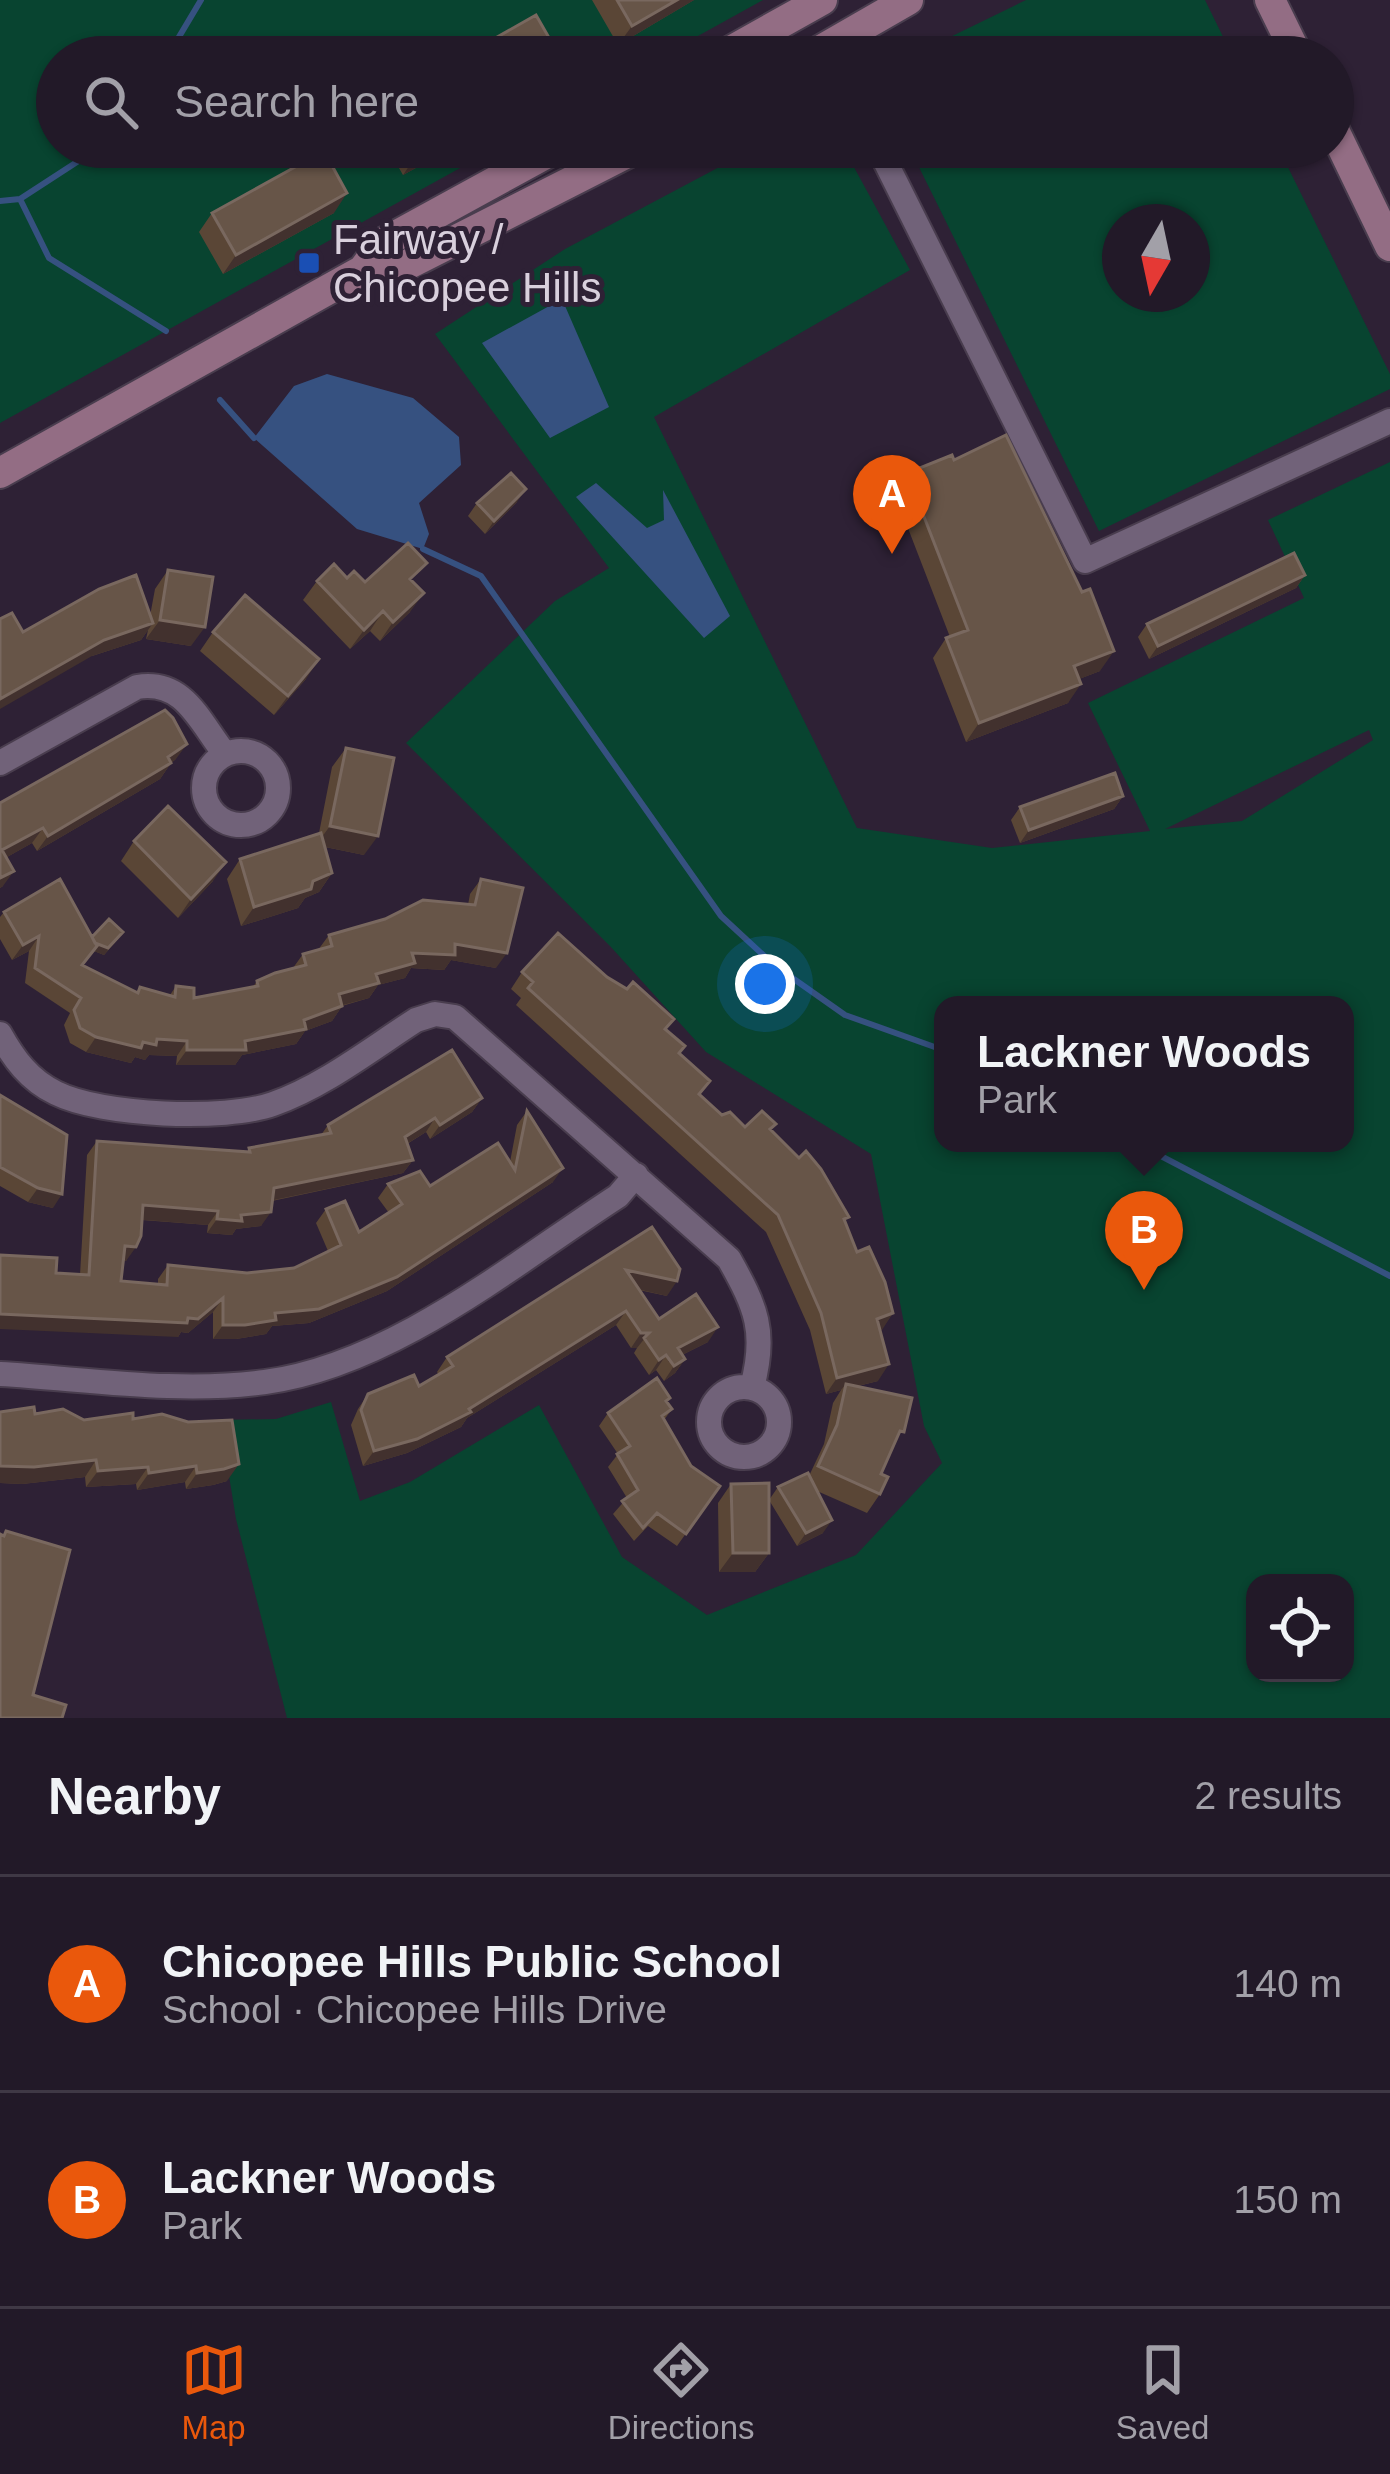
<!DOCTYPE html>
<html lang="en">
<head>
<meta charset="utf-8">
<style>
	:root { --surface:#221928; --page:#2a2230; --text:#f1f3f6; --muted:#a2a0a8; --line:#3f3845; --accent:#ea580c }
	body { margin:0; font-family:Arial,sans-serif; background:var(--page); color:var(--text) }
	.controls { position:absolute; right:36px; bottom:36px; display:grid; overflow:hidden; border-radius:24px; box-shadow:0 3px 9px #0004 }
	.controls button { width:108px; height:108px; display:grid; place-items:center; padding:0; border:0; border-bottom:3px solid var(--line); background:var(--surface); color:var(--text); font:60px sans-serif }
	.compass { position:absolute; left:1102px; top:204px; width:108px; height:108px; border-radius:50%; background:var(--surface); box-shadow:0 3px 9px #0004; rotate:189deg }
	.you { position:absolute; left:765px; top:984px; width:42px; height:42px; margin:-30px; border:9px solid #fff; border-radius:50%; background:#1a73e8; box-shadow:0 0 0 18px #1a73e833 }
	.badge { display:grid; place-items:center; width:78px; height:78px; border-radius:50%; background:var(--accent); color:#fff; font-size:39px; font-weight:700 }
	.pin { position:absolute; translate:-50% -99px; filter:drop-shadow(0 3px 6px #0008) }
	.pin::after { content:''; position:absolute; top:63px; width:42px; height:36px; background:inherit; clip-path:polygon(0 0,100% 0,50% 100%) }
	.popup { position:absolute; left:934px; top:996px; width:420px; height:156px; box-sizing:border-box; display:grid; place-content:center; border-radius:24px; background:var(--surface); filter:drop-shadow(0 3px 9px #0005); font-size:39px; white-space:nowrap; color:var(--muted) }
	.popup b { font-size:45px; color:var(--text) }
	.popup::after { content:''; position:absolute; left:50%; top:100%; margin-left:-24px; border:24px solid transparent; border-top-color:var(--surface) }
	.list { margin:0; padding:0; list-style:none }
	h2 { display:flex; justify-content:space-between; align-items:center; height:156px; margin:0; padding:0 48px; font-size:51px }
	h2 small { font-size:39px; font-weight:400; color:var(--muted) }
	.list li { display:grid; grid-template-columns:78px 1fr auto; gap:36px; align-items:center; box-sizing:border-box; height:216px; padding:0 48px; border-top:3px solid var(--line) }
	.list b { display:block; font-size:45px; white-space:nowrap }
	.list p { margin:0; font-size:39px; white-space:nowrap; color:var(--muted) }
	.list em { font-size:39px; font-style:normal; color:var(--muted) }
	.icon { flex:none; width:66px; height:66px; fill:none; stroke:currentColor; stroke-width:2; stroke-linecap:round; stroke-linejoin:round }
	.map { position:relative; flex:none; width:1390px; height:1718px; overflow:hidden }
	.search { position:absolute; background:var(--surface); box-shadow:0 3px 9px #0004; left:36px; right:36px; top:36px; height:132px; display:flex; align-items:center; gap:30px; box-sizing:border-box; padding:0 42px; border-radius:66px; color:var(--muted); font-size:45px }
	.sheet { height:588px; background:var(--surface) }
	nav { display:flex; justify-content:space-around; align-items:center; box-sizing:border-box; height:168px; border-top:3px solid var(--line); background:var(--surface); font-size:33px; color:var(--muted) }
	nav a { display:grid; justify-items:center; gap:6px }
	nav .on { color:var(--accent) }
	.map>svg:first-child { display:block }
	.green { fill:#084430; fill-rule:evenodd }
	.water { fill:#365180 }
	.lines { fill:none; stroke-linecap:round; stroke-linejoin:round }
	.stream { stroke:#365180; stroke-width:6 }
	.minor-casing { stroke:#493d4e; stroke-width:28 }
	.secondary-casing { stroke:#493d4e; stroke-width:34 }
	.minor { stroke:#716279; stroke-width:24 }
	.secondary { stroke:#936d84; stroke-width:30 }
	.wall { fill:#5a4636 }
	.shaded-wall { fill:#42312e }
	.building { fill:#675548; stroke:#79685f; stroke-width:3 }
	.transit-dot { fill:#1a4fb4; stroke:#2e2135; stroke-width:4.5 }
	.labels { text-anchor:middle; stroke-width:10; stroke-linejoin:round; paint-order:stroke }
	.poi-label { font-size:42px; fill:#d9d0dd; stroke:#2e2135; text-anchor:start }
</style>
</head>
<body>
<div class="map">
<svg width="1390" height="1718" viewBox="0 0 1390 1718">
	<rect width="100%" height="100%" fill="#2e2135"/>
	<!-- green -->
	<path class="green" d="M0,0H763L660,57H57V147H498L0,423Z
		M1026,0H1205L1233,57H909Z
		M757,147H843L910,270L654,417L857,828L992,848L1150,831L1088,703L1304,598L1268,520L1390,462V1718H287L236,1519L220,1420L276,1419L331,1402L360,1501L410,1482L539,1405L622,1557L707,1615L856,1555L942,1463L924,1426L871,1154L706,1052L610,946L406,743L555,601L609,568L435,334L565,249ZM1369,730L1373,740L1242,821L1165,829ZM943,1005H1345V1143H943ZM1255,1583H1345V1673H1255Z
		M909,147H1278L1390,374V389L1099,531ZM1120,222H1192V294H1120Z"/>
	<!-- water -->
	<path class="water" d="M562,299L609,407L550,438L482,343Z
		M327,374L413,398L459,437L461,465L419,503L429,534L423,549L357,529L254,438L294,386Z
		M596,483L647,528L664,520L663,490L730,616L704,638L576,497Z"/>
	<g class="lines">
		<!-- stream -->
		<path class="stream" d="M167,57L201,0
			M20,199L49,258L166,331
			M0,201L20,199L100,147
			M220,400L254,438
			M423,549L481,576L721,916L774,965L845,1015L943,1050
			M1136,1143L1390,1276"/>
		<!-- minor casing -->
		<g class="minor-casing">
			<path id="minor" d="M878,147L1085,561L1390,421
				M204 788a37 37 0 1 1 74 0a37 37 0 1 1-74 0Z
				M0,763L137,687C184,679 199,721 225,754
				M0,1034C14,1059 29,1080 56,1093C102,1116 225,1121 273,1104C324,1086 371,1049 416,1020L435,1014L455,1017L729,1259C756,1307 767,1332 752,1387
				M0,1374C86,1379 179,1394 265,1382C392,1365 513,1264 618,1196L636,1175
				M709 1422a35 35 0 1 1 70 0a35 35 0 1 1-70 0Z"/>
		</g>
		<!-- secondary casing -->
		<g class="secondary-casing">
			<path id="secondary" d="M1270,0L1298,57
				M720,57L822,0
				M809,57L908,0
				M1333,128L1390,246
				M363,270L401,268L639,147
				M0,473L363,270L383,243L558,147"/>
		</g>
		<!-- minor -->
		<use href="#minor" class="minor"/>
		<!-- secondary -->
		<use href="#secondary" class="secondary"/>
	</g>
	<!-- wall -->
	<path class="wall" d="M592,0H694L618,45Z
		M387,147H454L403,175Z
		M212,213H334L223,274L199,232Z
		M907,473L1100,671L1079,679L1068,703L966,742L933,658L946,638L950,637L894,492Z
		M517,502L485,534L468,516L477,503Z
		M168,570L191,646L146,639L148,630L141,640L92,656L23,632L150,616L155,589Z
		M1305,575L1296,588L1149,659L1138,637L1147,624Z
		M317,581L414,582L410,612L380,641L370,631L350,649L303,600Z
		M213,632L306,679L274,715L200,651Z
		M346,748L364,855L325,847L332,873L319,892L305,898L298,908L241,926L227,879L240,859L319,833L332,767Z
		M176,759L171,763L160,779L37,851L32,843L7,857L3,886L0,888V803Z
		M1123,796L1114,809L1020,843L1011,820L1020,807Z
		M134,841L213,881L178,918L121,861Z
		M481,879L496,968L451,960L444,970L411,968L405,978L378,985L369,998L342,1006L332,1021L305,1031L296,1044L242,1055L235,1065H176L177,1056L149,1055L145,1060L135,1057L131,1063L86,1052L70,1043L64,1025L70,1013L25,983L29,951L12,960L0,939V917L4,912L92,937L118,939L104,955L94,951L83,965L136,992L140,987L170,995L176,986L194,998L253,987L257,981L293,968L303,954L318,950L329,935L468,905L470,894Z
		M522,972L607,977L674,1019L666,1030L680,1054L710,1081L700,1095L722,1115L745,1127L776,1124L771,1130L845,1222L857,1252L893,1313L880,1331L878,1381L858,1386L891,1451L881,1474L880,1494L867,1513L817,1491L823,1533L797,1546L769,1500L778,1487L809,1476L824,1444L833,1403L841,1390L826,1394L810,1330L766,1232L516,1005L521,998L511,989Z
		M0,1095L53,1208L28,1202L0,1186Z
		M482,1098L472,1112L430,1139L426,1132L407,1144L413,1160L403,1173L272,1201L261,1226L236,1229L232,1235L207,1233L208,1225L142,1220L126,1261H123L121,1281L158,1284V1279L168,1265L247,1273L294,1268L328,1251L316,1223L326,1209L359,1232L389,1213L378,1198L388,1184L430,1186L510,1162L517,1125L527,1111L553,1182L387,1291L309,1323L272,1326L266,1334L236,1339H213V1312L188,1333L181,1332L178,1337L56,1273L80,1275L87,1155L97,1141L247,1152L249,1148L321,1135L328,1125Z
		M652,1227L667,1296L639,1290L659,1319L708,1342L682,1355L685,1359L675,1373L664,1381L656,1370L649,1375L634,1353L637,1348H631L616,1325L467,1418L461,1427L407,1453L363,1466L351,1425L358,1409L368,1394L419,1386L439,1375L437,1372L447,1357Z
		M670,1398L667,1402L672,1409L664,1420L691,1466L720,1486L677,1546L648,1526L634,1541L613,1514L627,1498L608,1467L618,1454L599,1426L608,1413Z
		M0,1412L35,1414L84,1420L133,1419L227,1481L213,1485L186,1489L185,1482L137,1490L136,1484L86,1487L85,1477L22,1484L0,1483Z
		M731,1484L769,1553L755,1572H719L718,1503Z"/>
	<!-- shaded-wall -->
	<path class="shaded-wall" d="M677,0H694L618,45L632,26Z
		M433,147H454L403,175L416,156Z
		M347,193L334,213L223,274L236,255Z
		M526,489L517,502L485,534L494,521Z
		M1305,575L1296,588L1149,659L1158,646Z
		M424,593L410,612L380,641L393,622Z
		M383,611L370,631L350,649L364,630Z
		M160,620L205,627L191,646L146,639Z
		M153,623L141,640L92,656L0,709V699L104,640Z
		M1114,651L1100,671L1061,686L1074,666Z
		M319,659L306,679L274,715L288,696Z
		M1081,684L1068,703L966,742L979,723Z
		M187,744L176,759L165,767L171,763L160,779L37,851L48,836Z
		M1123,796L1114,809L1020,843L1029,830Z
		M330,826L378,836L364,855L316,845Z
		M43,828L32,843L0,861L2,850Z
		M226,862L213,881L178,918L191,899Z
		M14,871L3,886L0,888V878Z
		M332,873L319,892L305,898L298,908L241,926L254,907Z
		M123,932L104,955L84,947Z
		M39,936L29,951L12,960L23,945Z
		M455,944L507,953L496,968L451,960L444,970L411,968L405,978L378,985L369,998L328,1009L339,994L412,953Z
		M342,1006L332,1021L305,1031L296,1044L242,1055L235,1065H176L187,1050L245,1041Z
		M96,1037L143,1042L157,1039L187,1041L177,1056L149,1055L145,1060L135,1057L131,1063L86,1052Z
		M482,1098L472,1112L430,1139L440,1125Z
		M435,1118L426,1132L395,1151L405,1137Z
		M413,1160L403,1173L264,1202L274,1188Z
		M563,1168L553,1182L387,1291L309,1323L272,1326L266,1334L236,1339H213L223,1325L275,1313Z
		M38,1188L62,1194L53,1208L28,1202Z
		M143,1205L218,1211L208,1225L133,1219Z
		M271,1212L261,1226L236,1229L232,1235L207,1233L217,1219Z
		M125,1246L136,1247L126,1261L115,1260Z
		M626,1270L677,1281L667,1296L616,1284Z
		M223,1298L213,1312L188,1333L181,1332L178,1337L0,1329V1314L188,1318Z
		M626,1311L616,1325L467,1418L461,1427L407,1453L363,1466L374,1451L469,1409Z
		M893,1313L882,1330L866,1336L877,1319Z
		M718,1327L708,1342L668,1362L678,1348Z
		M641,1333H649L637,1348H631Z
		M666,1355L656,1370L649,1375L659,1360Z
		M685,1359L675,1373L664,1381L674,1366Z
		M889,1364L878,1381L845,1389L846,1384L841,1390L826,1394L837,1378Z
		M96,1460L85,1477L22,1484L0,1483V1466Z
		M239,1464L227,1481L213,1485L186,1489L197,1473Z
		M196,1466L185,1482L137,1490L149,1473Z
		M148,1467L136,1484L86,1487L98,1471Z
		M832,1520L823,1533L797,1546L806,1533Z
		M733,1553H769L755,1572H719Z"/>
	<!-- building -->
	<path class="building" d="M617,0H677L632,26Z
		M536,15L560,57H462Z
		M411,147H433L416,156Z
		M324,151L347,193L236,255L212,213Z
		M1006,435L1082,592L1090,589L1114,651L1074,666L1081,684L979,723L946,638L968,630L907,473L952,455L954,460Z
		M511,473L526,489L494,521L477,503Z
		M408,543L427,563L410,579L424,593L393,622L383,611L364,630L317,581L334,564L347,578L354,571L365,582Z
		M1294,553L1305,575L1158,646L1147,624Z
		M168,570L213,577L205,627L160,620Z
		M136,575L153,623L104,640L0,699V619L12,613L23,632L99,589Z
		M245,595L319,659L288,696L213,632Z
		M165,710L173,718L187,744L168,757L171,763L48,836L43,828L2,850L14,871L0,878V803Z
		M346,748L394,758L378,836L330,826Z
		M1115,773L1123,796L1029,830L1020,807Z
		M168,806L226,862L191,899L134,841Z
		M321,833L332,873L313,881L311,889L254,907L240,859Z
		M60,879L97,946L82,965L138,993L140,987L175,997L176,986L194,988V998L258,986L257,981L275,973L306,965L303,954L332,946L329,935L385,919L423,900L475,905L481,879L523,888L507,953L455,944V955L412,953L415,963L376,974L379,983L339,994L342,1006L304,1020L306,1029L245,1041L246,1050H187V1041L157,1039L156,1045L143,1042L141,1048L96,1037L80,1028L74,1010L81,998L35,968L39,936L23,945L4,912Z
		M109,919L123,932L108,948L95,943L92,937Z
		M558,933L607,977L627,989L633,982L674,1019L665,1029L685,1046L679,1053L710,1081L699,1094L722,1115L730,1112L745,1127L762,1111L776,1124L770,1129L799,1158L806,1151L821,1169L849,1217L844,1219L857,1252L869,1247L885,1282L893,1313L877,1319L889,1364L837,1378L821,1313L778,1215L528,988L533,982L522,972Z
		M452,1050L482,1098L440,1125L435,1118L405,1137L413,1160L274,1188L271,1212L241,1215L242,1221L217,1219L218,1211L143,1205L141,1236L136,1247L125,1246L121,1281L167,1285L168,1265L247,1273L294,1268L341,1245L326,1209L345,1201L359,1232L402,1204L388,1184L420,1171L430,1186L498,1143L515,1170L527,1111L563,1168L397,1277L319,1309L275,1313L276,1320L245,1325H223V1298L198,1319L188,1318L187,1323L0,1314V1255L57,1258L56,1273L89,1275L97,1141L250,1152L249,1148L331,1133L328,1125Z
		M0,1095L67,1135L62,1194L38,1188L0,1167Z
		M652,1227L680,1269L677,1281L626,1270L659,1319L696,1294L718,1327L678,1348L685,1359L674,1366L666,1355L659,1360L644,1338L649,1333H641L626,1311L469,1409L471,1412L417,1439L374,1451L361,1410L368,1394L414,1375L419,1386L453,1366L447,1357Z
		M657,1378L670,1398L666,1401L672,1409L662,1416L691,1466L720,1486L686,1534L657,1513L643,1528L622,1501L638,1490L617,1454L630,1446L608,1413Z
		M846,1384L912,1398L904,1432L900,1431L881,1474L888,1477L880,1494L818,1466L837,1425Z
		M34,1407L35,1414L63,1409L84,1420L133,1413V1419L162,1414L188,1422L232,1420L239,1464L224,1469L197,1473L196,1466L149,1473L148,1467L98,1471L96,1460L34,1467L0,1466V1412Z
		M808,1473L832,1520L806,1533L778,1487Z
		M769,1483V1553H733L731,1484Z
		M6,1531L70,1550L33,1695L66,1705L62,1718H0V1534L4,1536Z"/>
	<!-- markers -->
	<rect class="transit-dot" x="297" y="251" width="24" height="24" rx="6"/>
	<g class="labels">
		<!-- poi labels -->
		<g class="poi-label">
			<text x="333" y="254">Fairway /<tspan x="333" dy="48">Chicopee Hills</tspan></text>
		</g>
	</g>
</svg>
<div class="controls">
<button><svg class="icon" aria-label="locate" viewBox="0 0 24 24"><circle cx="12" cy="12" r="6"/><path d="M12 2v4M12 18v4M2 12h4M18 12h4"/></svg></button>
</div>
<svg class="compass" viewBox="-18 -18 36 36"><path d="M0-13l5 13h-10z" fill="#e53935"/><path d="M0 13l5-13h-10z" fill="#a2a0a8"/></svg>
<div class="you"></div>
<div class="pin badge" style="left:892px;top:554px">A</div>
<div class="pin badge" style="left:1144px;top:1290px">B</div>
<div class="popup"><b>Lackner Woods</b>Park</div>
<div class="search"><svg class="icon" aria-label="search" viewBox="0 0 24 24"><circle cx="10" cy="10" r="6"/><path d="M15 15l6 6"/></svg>Search here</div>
</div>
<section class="sheet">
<h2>Nearby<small>2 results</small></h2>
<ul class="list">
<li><span class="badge">A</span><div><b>Chicopee Hills Public School</b><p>School · Chicopee Hills Drive</p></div><em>140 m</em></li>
<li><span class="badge">B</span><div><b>Lackner Woods</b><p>Park</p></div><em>150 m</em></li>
</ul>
</section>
<nav>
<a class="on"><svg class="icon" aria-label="map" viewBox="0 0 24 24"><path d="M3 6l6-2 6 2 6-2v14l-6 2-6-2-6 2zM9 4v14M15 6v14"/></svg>Map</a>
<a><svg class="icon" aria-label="directions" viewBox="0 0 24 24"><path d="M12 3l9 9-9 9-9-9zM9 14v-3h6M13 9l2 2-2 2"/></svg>Directions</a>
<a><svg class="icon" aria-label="saved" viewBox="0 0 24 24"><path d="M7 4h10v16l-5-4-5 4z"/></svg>Saved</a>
</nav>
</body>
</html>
